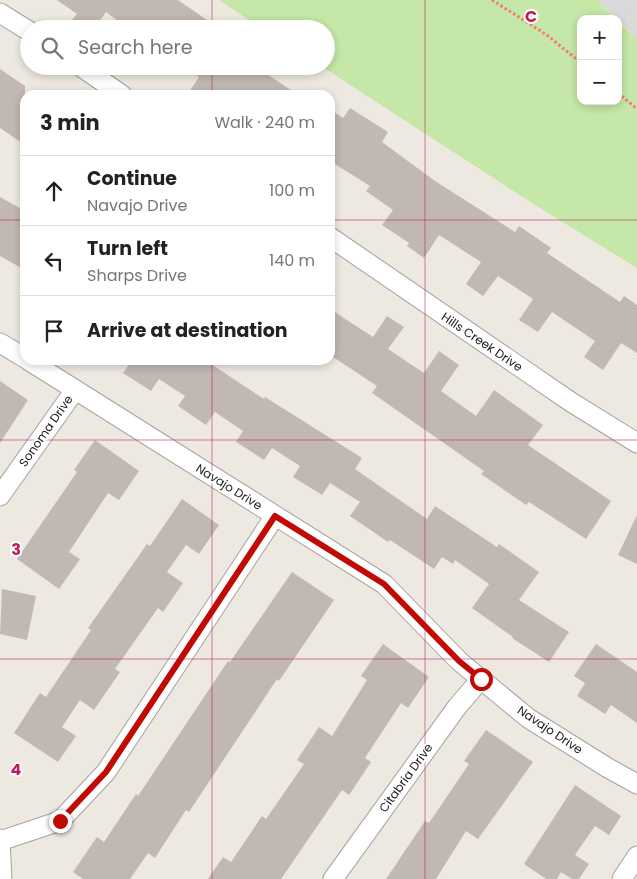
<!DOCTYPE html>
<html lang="en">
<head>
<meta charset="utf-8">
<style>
	:root { --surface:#fff; --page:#f6f6f6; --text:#222; --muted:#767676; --line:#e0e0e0 }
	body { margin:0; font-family:Poppins,sans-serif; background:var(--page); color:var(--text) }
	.controls { position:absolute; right:15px; top:15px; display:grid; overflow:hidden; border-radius:10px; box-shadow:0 2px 8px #0003 }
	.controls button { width:45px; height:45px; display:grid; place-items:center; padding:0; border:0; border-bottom:1px solid var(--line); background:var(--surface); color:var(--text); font:25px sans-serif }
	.stop { position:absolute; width:15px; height:15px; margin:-11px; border:4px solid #c20a05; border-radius:50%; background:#fff }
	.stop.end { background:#c20a05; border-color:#fff; box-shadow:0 1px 5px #0008 }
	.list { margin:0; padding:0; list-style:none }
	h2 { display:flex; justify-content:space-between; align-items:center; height:65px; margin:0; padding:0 20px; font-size:21px }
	h2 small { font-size:16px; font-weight:400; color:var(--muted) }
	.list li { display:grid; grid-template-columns:32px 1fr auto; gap:15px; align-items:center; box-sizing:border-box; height:70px; padding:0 20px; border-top:1px solid var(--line) }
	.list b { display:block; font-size:19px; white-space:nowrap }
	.list p { margin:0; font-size:16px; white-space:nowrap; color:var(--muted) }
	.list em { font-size:16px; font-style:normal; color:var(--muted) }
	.icon { flex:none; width:28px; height:28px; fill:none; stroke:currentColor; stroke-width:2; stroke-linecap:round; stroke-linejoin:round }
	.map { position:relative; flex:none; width:637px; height:879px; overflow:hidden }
	.search { position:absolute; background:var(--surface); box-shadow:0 2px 8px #0003; left:20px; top:20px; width:315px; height:55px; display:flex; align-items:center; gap:12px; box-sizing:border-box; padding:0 18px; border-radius:28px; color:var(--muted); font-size:19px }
	.panel { position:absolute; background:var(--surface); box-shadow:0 2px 8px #0003; left:20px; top:90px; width:315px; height:275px; border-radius:15px }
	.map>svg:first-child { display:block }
	.residential { fill:#dad8d8 }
	.grass { fill:#c5e7a7 }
	.building { fill:#c1b8b1 }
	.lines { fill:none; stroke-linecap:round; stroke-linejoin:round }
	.minor-casing { stroke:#a2a2a2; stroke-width:21 }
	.path { stroke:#f67b69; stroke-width:3; stroke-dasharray:2.5 2.5; stroke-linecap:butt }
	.minor { stroke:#fff; stroke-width:19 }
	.route { stroke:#c20a05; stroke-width:6 }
	.grid { fill:none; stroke:#c2185b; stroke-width:1; stroke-opacity:0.55 }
	.labels { text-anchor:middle; stroke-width:4; stroke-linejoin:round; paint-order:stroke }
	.street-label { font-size:12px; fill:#1b1b1b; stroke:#fff }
	.grid-label { font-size:16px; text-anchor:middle; font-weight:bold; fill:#c2185b; stroke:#fff; stroke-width:4; stroke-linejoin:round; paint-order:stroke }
</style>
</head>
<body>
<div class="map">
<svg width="637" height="879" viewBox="0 0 637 879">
	<rect width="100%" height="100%" fill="#ede9e1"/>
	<!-- residential -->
	<path class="residential" d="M597,0H637V39L618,19Z"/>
	<!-- grass -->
	<path class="grass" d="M219,0H597L616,19H581V101H618V21L637,39V268L535,205L321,66H326V29H263Z"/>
	<!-- building -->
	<path class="building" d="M57,0H178L220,29H129L106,12L94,29H85L72,20L77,14Z
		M183,66H272L267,74L298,95H187L199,77Z
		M0,69L25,86V145L0,128Z
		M350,108L388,132L382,142L435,181L515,232L519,226L551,248L547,253L620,302L624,296L637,305V353L621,343L603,370L584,357L595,341L552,312L538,332L519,320L533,299L498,276L483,296L466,284L481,262L439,235L424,258L407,246L409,243L382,225L393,210L366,191L370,186L330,161V109L343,118Z
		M0,197L25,211V270L0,256Z
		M330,309L373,337L387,316L404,327L388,349L424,373L439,351L459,365L441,391L476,416L494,390L543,425L528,445L611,501L586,539L529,502L526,505L481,474L484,471L372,393L377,386L330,355Z
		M132,360H205L264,399L265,397L362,458L355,469L427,519L435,506L497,547L499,544L539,572L519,600L569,632L549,662L512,638L513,637L472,608L489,584L455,560L453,564L442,557L434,569L390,540L388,542L350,516L360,502L330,483L322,495L293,477L300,466L272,448L264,460L236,442L243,431L215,412L206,425L178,406L185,396L159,379L151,391L123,373Z
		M0,381L28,400L0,443Z
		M95,440L139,471L119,500L108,493L69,552L80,559L59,589L17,559L77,472L74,470Z
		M182,499L219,525L199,554L186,545L167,572L183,583L163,612L158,608L115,669L120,672L94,710L80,700L62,727L76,736L58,762L14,733L40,693L46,697L91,630L88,628L147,544L150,546Z
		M637,515V564L618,555Z
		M292,572L334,600L279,681L277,679L189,812L186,810L155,858L148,853L130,879H83L73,872L97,837L104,842L136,794L138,796L228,661L230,662Z
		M2,589L36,596L27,640L0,634Z
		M383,644L429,677L408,708L401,703L365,758L371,762L349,795L342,790L281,879H208L223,857L231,862L262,816L266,819L304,764L297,760L319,727L332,736L367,680L361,676Z
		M596,644L637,672V723L611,705L605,714L577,696L585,683L574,676Z
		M486,730L533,762L478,839L466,831L436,879H386L425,821L429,823L469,764L464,761Z
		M575,785L621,816L609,835L595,826L575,855L589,864L579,879H572L561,872L557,879H546L524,864Z"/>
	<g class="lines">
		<!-- minor casing -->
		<g class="minor-casing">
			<path id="minor" d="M0,13L29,31
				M80,66L122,95
				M330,237L571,402L637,443
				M0,343L25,358
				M28,360L384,584L459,661L528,718L608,768L637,784
				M0,496L75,390
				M0,839L2,879
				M0,841L60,821L106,772L275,516
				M333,879L457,707L481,679
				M622,879L637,856"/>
		</g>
		<!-- path -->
		<path class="path" d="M492,0L547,35L581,63
			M618,93L637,109"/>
		<!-- minor -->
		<use href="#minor" class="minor"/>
	</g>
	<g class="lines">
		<!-- route -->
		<path class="route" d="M60,821L106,772L275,516L384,584L459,661L481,679"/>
	</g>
	<!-- grid -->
	<path class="grid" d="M212,0V29M425,0V879M212,66V95M0,220H25M330,220H637M212,360V879M0,440H637M0,659H637"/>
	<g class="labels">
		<!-- street labels -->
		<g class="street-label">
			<text transform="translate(482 342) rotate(34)" y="4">Hills Creek Drive</text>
			<text transform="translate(46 431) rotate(-55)" y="4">Sonoma Drive</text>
			<text transform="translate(229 487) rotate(32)" y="4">Navajo Drive</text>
			<text transform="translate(550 730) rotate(34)" y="4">Navajo Drive</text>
			<text transform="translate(406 778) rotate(-54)" y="4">Citabria Drive</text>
		</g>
	</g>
	<g class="grid-label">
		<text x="531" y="22">C</text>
		<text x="16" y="555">3</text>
		<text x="16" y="775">4</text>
	</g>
</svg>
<div class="controls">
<button>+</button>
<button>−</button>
</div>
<div class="stop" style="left:481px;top:679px"></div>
<div class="stop end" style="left:60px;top:821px"></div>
<div class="search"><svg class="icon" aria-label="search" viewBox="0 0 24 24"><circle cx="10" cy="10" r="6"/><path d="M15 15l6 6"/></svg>Search here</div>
<section class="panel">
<h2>3 min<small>Walk · 240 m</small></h2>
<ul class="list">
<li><svg class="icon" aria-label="ahead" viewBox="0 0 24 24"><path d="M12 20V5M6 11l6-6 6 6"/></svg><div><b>Continue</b><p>Navajo Drive</p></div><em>100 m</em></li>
<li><svg class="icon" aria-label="left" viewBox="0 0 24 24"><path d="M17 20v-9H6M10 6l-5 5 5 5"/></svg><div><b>Turn left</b><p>Sharps Drive</p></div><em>140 m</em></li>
<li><svg class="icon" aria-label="arrive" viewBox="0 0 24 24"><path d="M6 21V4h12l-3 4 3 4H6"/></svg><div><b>Arrive at destination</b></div></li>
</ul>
</section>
</div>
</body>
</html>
